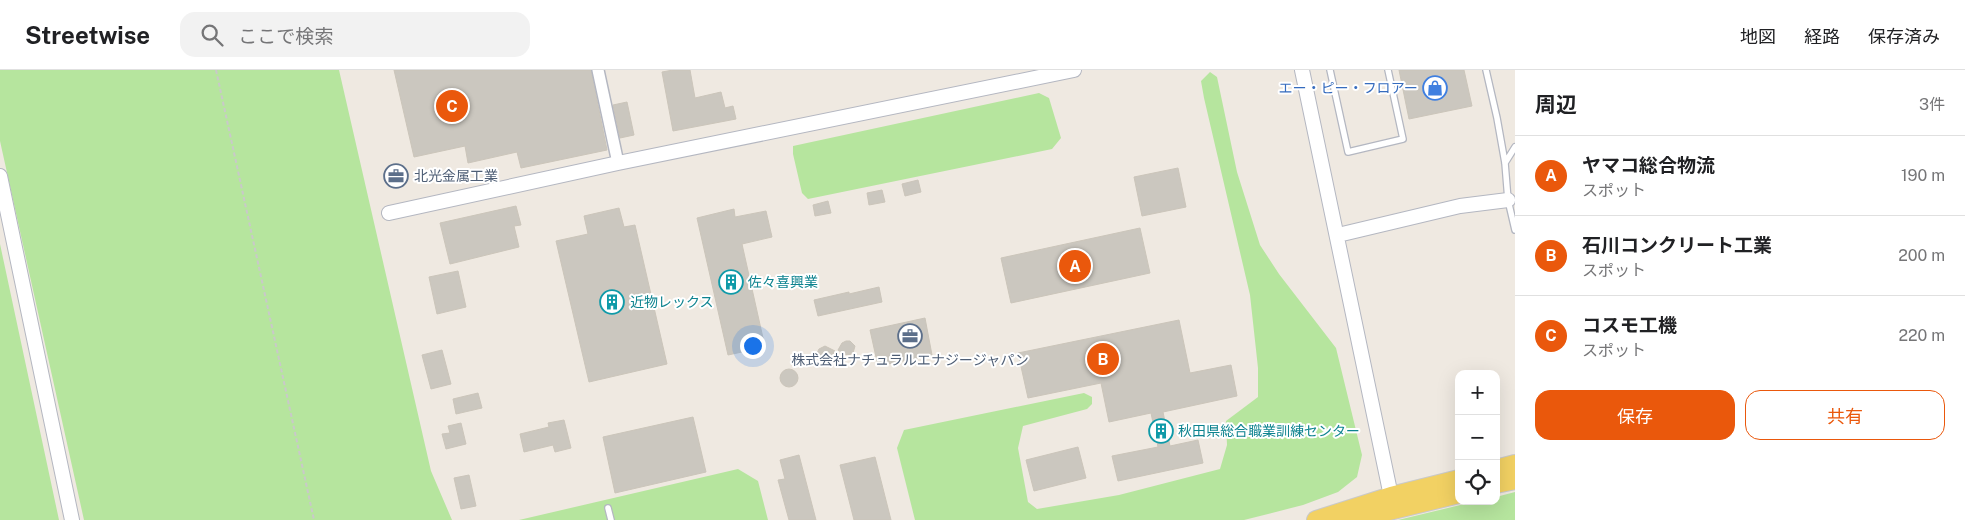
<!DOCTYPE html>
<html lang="ja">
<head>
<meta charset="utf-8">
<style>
	:root { --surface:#fff; --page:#f2f2f2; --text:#202124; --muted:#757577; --line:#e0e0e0; --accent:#ea580c }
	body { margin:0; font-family:"Public Sans","Noto Sans JP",sans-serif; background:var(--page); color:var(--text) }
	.controls { position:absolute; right:15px; bottom:15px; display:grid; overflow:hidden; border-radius:10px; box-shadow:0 5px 20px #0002 }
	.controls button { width:45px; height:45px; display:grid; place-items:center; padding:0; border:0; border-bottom:1px solid var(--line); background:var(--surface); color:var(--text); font:25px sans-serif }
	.you { position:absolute; left:752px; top:275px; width:18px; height:18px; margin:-12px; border:4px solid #fff; border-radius:50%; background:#1a73e8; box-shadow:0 0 0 8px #1a73e833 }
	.badge { display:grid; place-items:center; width:32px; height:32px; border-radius:50%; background:var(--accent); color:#fff; font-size:16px; font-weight:700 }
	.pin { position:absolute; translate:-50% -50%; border:2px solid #fff; box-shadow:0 1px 5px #0006 }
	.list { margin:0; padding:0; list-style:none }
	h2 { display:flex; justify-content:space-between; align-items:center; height:65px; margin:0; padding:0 20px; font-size:21px }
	h2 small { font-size:16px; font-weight:400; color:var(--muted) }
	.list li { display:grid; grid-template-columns:32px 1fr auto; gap:15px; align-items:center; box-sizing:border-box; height:80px; padding:0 20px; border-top:1px solid var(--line) }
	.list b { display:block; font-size:19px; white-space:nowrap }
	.list p { margin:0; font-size:16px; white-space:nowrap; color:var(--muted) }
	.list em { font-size:16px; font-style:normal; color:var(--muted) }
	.actions { display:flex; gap:10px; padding:15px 20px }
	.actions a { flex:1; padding:11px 0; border:1px solid var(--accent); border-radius:15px; text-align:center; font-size:18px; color:var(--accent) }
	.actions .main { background:var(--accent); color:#fff }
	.icon { flex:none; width:28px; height:28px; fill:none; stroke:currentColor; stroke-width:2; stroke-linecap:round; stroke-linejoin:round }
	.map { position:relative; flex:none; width:1515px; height:450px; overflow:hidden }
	header { display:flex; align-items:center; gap:30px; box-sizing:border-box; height:70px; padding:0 25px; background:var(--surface); border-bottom:1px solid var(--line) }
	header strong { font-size:24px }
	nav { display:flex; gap:28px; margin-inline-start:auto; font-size:18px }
	.search { width:350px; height:45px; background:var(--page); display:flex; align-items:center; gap:12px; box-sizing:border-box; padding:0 18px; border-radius:15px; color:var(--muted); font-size:19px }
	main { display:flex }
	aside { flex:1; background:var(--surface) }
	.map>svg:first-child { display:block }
	.green { fill:#b6e59e }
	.building { fill:#cbc7bf; stroke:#cbc5ba }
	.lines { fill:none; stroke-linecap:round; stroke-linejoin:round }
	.service-casing { stroke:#b4b7c1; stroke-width:8 }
	.minor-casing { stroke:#b4b7c1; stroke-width:14 }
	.tertiary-casing { stroke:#b4b7c1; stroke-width:16 }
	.primary-casing { stroke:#c9c9c9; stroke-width:20 }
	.path { stroke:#c9c9c9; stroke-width:2; stroke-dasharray:4 2.5; stroke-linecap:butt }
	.service { stroke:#fff; stroke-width:5.5 }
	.minor { stroke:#fff; stroke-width:11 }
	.tertiary { stroke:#fff; stroke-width:14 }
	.primary { stroke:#f2d163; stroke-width:18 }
	.labels { text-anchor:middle; stroke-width:4; stroke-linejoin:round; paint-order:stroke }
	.shop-label { font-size:14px; fill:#366cbe; stroke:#fff; text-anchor:end }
	.service-label { font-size:14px; fill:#4e5e75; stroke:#fff; text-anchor:start }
	.culture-label { font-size:14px; fill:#0d838f; stroke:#fff; text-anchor:start }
</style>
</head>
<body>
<header>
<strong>Streetwise</strong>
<div class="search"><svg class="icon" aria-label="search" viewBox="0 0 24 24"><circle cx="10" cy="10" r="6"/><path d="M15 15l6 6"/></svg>ここで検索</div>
<nav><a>地図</a><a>経路</a><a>保存済み</a></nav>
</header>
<main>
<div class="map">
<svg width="1515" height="450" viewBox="0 0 1515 450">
	<rect width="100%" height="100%" fill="#efe9e1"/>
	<!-- green -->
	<path class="green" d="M0,0H339L431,401L452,450H84L0,71Z
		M1210,2L1217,7L1237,102L1260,175L1279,204L1336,278L1362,385L1357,407L1338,422L1303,435L1244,450H915L897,378L904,360L1084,323L1092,327V334L1087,339L1023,356L1018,378L1028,432L1037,439L1119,425L1220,399L1227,375L1226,351L1258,327V298L1250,225L1204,28L1201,11Z
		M1039,23L1049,28L1061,68L1052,79L808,129L802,123L793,84V76Z
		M0,174L59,450H0Z
		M738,399L758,411L768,450H519Z
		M1515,422V450H1398L1477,431H1496V427Z"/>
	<!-- building -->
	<path class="building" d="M394,0H591L607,80L521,98L517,82L468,93L465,76L414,87Z
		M673,0H690L695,28L721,22L725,38L733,36L736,49L673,61L662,2Z
		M1399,0H1464L1472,36L1409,49Z
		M627,32L634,65L620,68L613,35Z
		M1178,98L1186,137L1142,146L1134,107Z
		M918,110L921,122L905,126L902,114Z
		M882,120L885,132L869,135L867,123Z
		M828,131L831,143L815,146L813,135Z
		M516,136L521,155L514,156L519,177L450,194L440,153Z
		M619,138L624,157L635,155L667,294L589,312L556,171L588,164L584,146Z
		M734,139L735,147L766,141L772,167L742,174L765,277L728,285L697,148Z
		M1140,158L1150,203L1011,233L1001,188Z
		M458,201L466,237L437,244L429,207Z
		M879,217L882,232L818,246L814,230L849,222V224Z
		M925,248L932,285L878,296L870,260Z
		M1179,250L1190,303L1231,295L1237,326L1163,342L1170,376L1198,370L1203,393L1118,411L1112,386L1158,377L1151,343L1109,352L1101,313L1028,328L1018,283Z
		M846,271H850L855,276L853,283L849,285L844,284L838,280L842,273Z
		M825,276L835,281L830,288L823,290L819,288L817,283L819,279Z
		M442,280L451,314L431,319L422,285Z
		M780 308a9 9 0 1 1 18 0a9 9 0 1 1-18 0Z
		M478,323L482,338L456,344L453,329Z
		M693,347L706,402L615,423L603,367Z
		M564,350L571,378L555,382L553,375L524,382L520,364L549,357L548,353Z
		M461,353L466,374L446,379L442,364L450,363L448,356Z
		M1078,377L1086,408L1034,421L1026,390Z
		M799,385L816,450H789L778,410L785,409L780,390Z
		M875,387L891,450H854L840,395Z
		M469,405L476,436L461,439L454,408Z"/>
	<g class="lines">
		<!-- service casing -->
		<g class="service-casing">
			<path id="service" d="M1330,0L1348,82L1403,69L1388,0
				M1486,0L1497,48L1505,93L1508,130L1515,160
				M1505,93L1515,77
				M608,438L611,450"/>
		</g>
		<!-- minor casing -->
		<g class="minor-casing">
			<path id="minor" d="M598,0L618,93"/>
		</g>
		<!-- tertiary casing -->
		<g class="tertiary-casing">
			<path id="tertiary" d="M1302,0L1391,426
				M0,106L72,450
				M389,143L618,93L1074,0
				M1338,165L1460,136L1508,130"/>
		</g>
		<!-- primary casing -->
		<g class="primary-casing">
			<path id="primary" d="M1496,399L1515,394
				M1496,414L1515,410
				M1316,450L1391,426L1459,409
				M1352,450L1459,424"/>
		</g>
		<!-- path -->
		<path class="path" d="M216,0L314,450"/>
		<!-- service -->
		<use href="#service" class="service"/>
		<!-- minor -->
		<use href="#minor" class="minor"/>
		<!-- tertiary -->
		<use href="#tertiary" class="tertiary"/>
		<!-- primary -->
		<use href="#primary" class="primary"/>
	</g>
	<!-- icons -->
	<defs>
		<g id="shop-ring" transform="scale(1.25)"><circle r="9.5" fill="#fff" stroke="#3f7fe0" stroke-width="1.5"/><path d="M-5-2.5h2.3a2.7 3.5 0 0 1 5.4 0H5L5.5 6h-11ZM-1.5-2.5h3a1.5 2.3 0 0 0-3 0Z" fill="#3f7fe0"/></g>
		<g id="office-ring" transform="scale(1.25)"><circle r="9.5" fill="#fff" stroke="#5c6f8a" stroke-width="1.5"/><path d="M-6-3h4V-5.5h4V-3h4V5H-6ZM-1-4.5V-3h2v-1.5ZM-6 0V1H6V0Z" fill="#5c6f8a"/></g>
		<g id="building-ring" transform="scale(1.25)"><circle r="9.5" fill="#fff" stroke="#0f9aa8" stroke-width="1.5"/><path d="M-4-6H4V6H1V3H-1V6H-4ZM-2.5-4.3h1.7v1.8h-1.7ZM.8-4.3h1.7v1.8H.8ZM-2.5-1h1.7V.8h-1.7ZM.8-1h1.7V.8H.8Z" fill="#0f9aa8"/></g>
	</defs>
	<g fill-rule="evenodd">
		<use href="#shop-ring" x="1435" y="18"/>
		<use href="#office-ring" x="396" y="106"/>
		<use href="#building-ring" x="731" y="212"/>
		<use href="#building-ring" x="612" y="232"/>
		<use href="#office-ring" x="910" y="266"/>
		<use href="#building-ring" x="1161" y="361"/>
	</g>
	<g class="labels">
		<!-- shop labels -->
		<g class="shop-label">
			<text x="1418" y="23">エー・ピー・フロアー</text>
		</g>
		<!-- service labels -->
		<g class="service-label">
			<text x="414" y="111">北光金属工業</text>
			<text x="910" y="295" text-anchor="middle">株式会社ナチュラルエナジージャパン</text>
		</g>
		<!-- culture labels -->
		<g class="culture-label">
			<text x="748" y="217">佐々喜興業</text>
			<text x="630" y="237">近物レックス</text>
			<text x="1178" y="366">秋田県総合職業訓練センター</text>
		</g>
	</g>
</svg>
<div class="controls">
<button>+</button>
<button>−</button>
<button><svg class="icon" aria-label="locate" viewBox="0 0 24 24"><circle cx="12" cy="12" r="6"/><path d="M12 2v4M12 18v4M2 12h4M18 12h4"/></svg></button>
</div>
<div class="you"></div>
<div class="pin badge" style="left:1075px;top:196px">A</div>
<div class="pin badge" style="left:1103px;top:289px">B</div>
<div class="pin badge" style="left:452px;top:36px">C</div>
</div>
<aside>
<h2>周辺<small>3件</small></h2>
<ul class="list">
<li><span class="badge">A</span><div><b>ヤマコ総合物流</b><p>スポット</p></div><em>190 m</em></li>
<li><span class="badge">B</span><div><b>石川コンクリート工業</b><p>スポット</p></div><em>200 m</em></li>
<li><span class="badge">C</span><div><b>コスモ工機</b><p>スポット</p></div><em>220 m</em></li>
</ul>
<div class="actions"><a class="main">保存</a><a>共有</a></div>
</aside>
</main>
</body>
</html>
